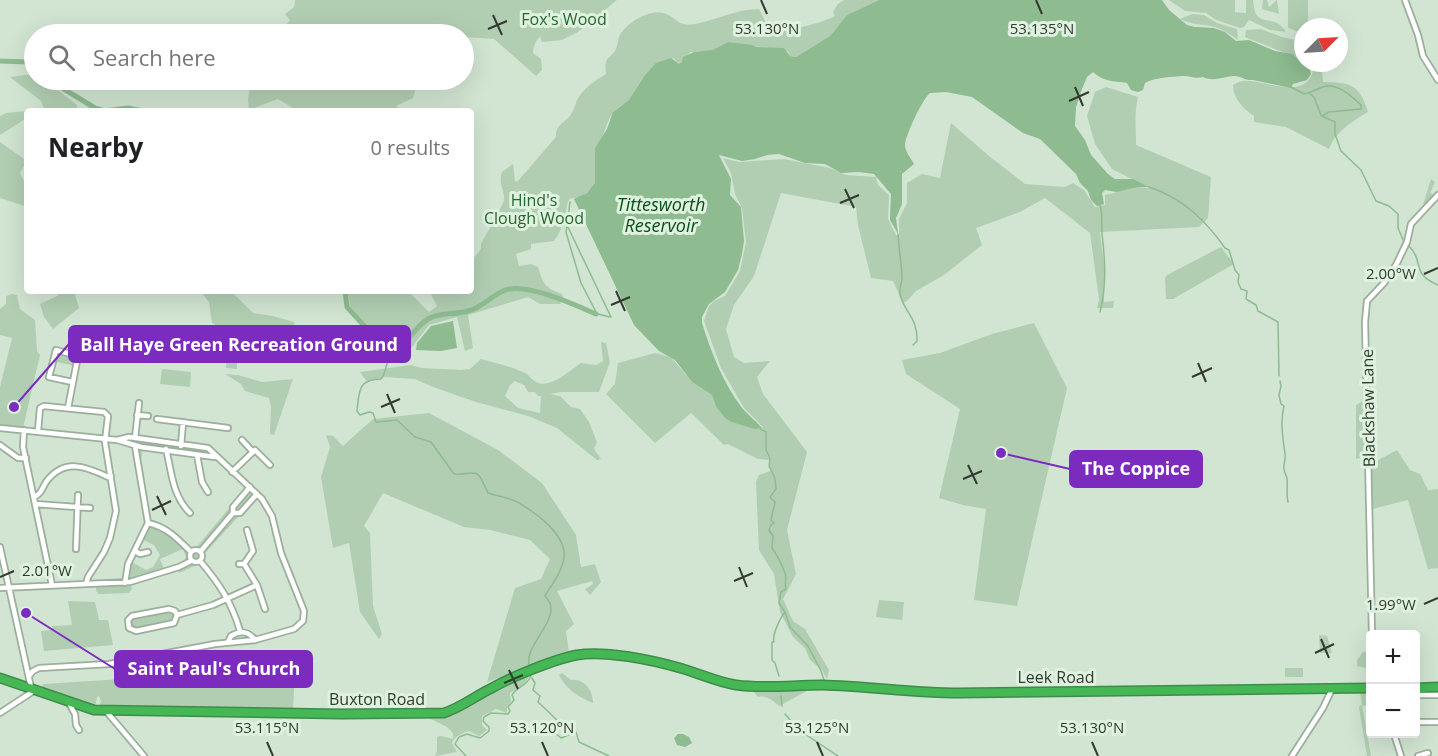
<!DOCTYPE html>
<html lang="en">
<head>
<meta charset="utf-8">
<style>
	:root { --surface:#fff; --page:#f6f6f6; --text:#202124; --muted:#757577; --line:#e0e0e0 }
	body { margin:0; font-family:"Open Sans",sans-serif; background:var(--page); color:var(--text) }
	.controls { position:absolute; right:18px; bottom:18px; display:grid; overflow:hidden; border-radius:6px; box-shadow:0 6px 24px #0002 }
	.controls button { width:54px; height:54px; display:grid; place-items:center; padding:0; border:0; border-bottom:2px solid var(--line); background:var(--surface); color:var(--text); font:30px sans-serif }
	.compass { position:absolute; left:1294px; top:18px; width:54px; height:54px; border-radius:50%; background:var(--surface); box-shadow:0 6px 24px #0002; rotate:66deg }
	.list { margin:0; padding:0; list-style:none }
	h2 { display:flex; justify-content:space-between; align-items:center; height:78px; margin:0; padding:0 24px; font-size:26px }
	h2 small { font-size:20px; font-weight:400; color:var(--muted) }
	.icon { flex:none; width:33px; height:33px; fill:none; stroke:currentColor; stroke-width:2; stroke-linecap:round; stroke-linejoin:round }
	.map { position:relative; flex:none; width:1438px; height:756px; overflow:hidden }
	.search { position:absolute; background:var(--surface); box-shadow:0 6px 24px #0002; left:24px; top:24px; width:450px; height:66px; display:flex; align-items:center; gap:15px; box-sizing:border-box; padding:0 21px; border-radius:33px; color:var(--muted); font-size:22px }
	.panel { position:absolute; background:var(--surface); box-shadow:0 6px 24px #0002; left:24px; top:108px; width:450px; height:186px; border-radius:6px }
	.map>svg:first-child { display:block }
	.green { fill:#b1ceb2; fill-rule:evenodd }
	.water { fill:#8ebb90 }
	.lines { fill:none; stroke-linecap:round; stroke-linejoin:round }
	.stream { stroke:#8ebb90; stroke-width:1.5 }
	.river { stroke:#8ebb90; stroke-width:5 }
	.minor-casing { stroke:#9cae9c; stroke-width:8 }
	.highway-casing { stroke:#3e8c49; stroke-width:11 }
	.minor { stroke:#fff; stroke-width:4.5 }
	.highway { stroke:#45b855; stroke-width:8 }
	.ticks { fill:none; stroke:#323a32; stroke-width:2 }
	.labels { text-anchor:middle; stroke-width:6; stroke-linejoin:round; paint-order:stroke }
	.park-label { font-size:16px; fill:#27662f; stroke:#dff2df }
	.street-label { font-size:16px; fill:#323a32; stroke:#dff2df }
	.water-label { font-size:18px; font-style:italic; fill:#084e18; stroke:#dff2df }
	.ticks-label { font-size:15px; text-anchor:middle; fill:#323a32; stroke:#dff2df; stroke-width:6; stroke-linejoin:round; paint-order:stroke }
	.leader { fill:none; stroke:#7b2cbf; stroke-width:2 }
	.callout-dot { fill:#7b2cbf; stroke:#dff2df; stroke-width:2 }
	.callout { fill:#7b2cbf; stroke:#7b2cbf; stroke-width:2 }
	.callout-label { font-size:18px; text-anchor:middle; font-weight:bold; fill:#fff }
</style>
</head>
<body>
<div class="map">
<svg width="1438" height="756" viewBox="0 0 1438 756">
	<rect width="100%" height="100%" fill="#d1e5d2"/>
	<!-- green -->
	<path class="green" d="M295,0H617L578,32L562,40L542,42L540,36C536,43 533,44 533,53L541,59L542,70L536,76L494,39L464,37V34H276L282,25L288,23L290,20L285,14L294,7Z
		M844,0H879L847,15L830,36L796,57L790,56L788,51L728,42L713,51L691,52L684,57L682,62L679,64L673,58C644,69 645,74 630,99C626,105 619,106 615,110C603,123 595,166 595,183C590,191 581,200 571,198L568,201C565,215 563,229 554,241L531,244V249L516,254L519,266L531,264L538,267C543,284 545,288 562,294L564,299L560,304H540L528,297L468,315L473,348L465,351L457,317L429,325L412,347L407,349L409,358L386,361L385,342L379,339L350,306L348,294L352,291H408L429,312L437,306L429,291H471V262L481,249V244C485,236 503,206 504,200C505,190 498,186 502,172L513,164L515,181L517,182L556,137C555,124 566,123 571,114C574,110 575,105 577,100C583,89 595,80 606,74C603,53 613,60 617,46C618,41 618,38 621,33C630,21 651,8 666,14C679,19 677,27 695,24C717,20 736,9 759,9L771,33C793,29 816,25 835,16L833,12L838,4Z
		M1169,0H1235V12L1246,13V0H1253C1255,32 1273,11 1286,32L1270,30L1249,20L1244,27L1240,28L1216,20L1206,13L1185,11Z
		M1263,0H1267L1269,7L1277,0L1279,14L1262,9Z
		M1288,0H1308V27H1303V33L1288,28Z
		M1192,14L1204,15L1217,23L1237,29L1238,40C1231,35 1224,30 1215,27C1203,24 1192,25 1180,19Z
		M1261,29L1282,37L1296,40L1297,55L1303,60L1245,37L1246,30Z
		M1314,66L1322,72L1323,82C1351,82 1360,85 1368,112C1353,121 1335,132 1329,149L1286,127L1254,122V116C1243,109 1233,98 1233,85C1237,83 1242,80 1247,81C1268,81 1310,102 1314,66Z
		M34,74V80H45L77,105L78,111H45L41,101L10,77Z
		M251,80H418V81L413,98L396,106L401,111H298L278,99L249,110L248,99Z
		M1106,87L1138,97C1134,113 1136,128 1136,145L1211,177L1208,218L1199,227L1100,232L1104,265V302L1114,301L1113,308H1097L1099,299L1090,233L1045,198L1020,212L976,228L982,245L944,275L916,291L907,301L903,303L893,281L871,278L858,225L856,207L781,193L754,276L734,305L726,329L734,357L744,363L770,361L757,377L763,394L807,452L787,530L796,574L783,599L793,621L805,629L829,670L827,679L822,670L810,660L805,648L793,637L780,612L774,574L759,550L756,482L759,475L770,471V460L758,459L728,444L724,445L691,413L655,443L606,394L615,384L618,363L655,353L671,357L692,382L712,395L716,407L725,418L731,422L760,429L763,427L744,408L721,368L704,321L709,306L714,301L725,296L740,271L746,242L742,208L735,194L731,173L723,158L739,162L784,159L830,168L846,175L876,177L878,185L889,195L888,219L896,235H899V219L907,203V183L922,174L940,178L951,123L989,156L1025,184L1065,187L1073,183L1084,190L1095,207L1105,205V195L1138,187L1149,188L1112,169L1095,144L1087,116L1095,92Z
		M27,111V118L0,135V116L6,113Z
		M0,142L27,161L20,173L27,187V209L25,206L0,198Z
		M1431,179L1435,182L1430,193L1435,195L1425,206L1423,205Z
		M1221,247L1234,264L1173,299H1166L1165,278L1167,275Z
		M62,291H74L79,308L53,329L44,317L40,304L57,296Z
		M200,291H231L253,313L273,316L294,322L295,331C290,331 284,329 280,330C265,333 253,344 237,337V369L226,368L228,332L212,323L209,302Z
		M12,294L17,295L20,309L35,320L37,351L40,355L23,428L0,424V387L12,338L0,335V309L6,304V296Z
		M1034,323L1067,388L1017,606L974,600L986,509L963,505L939,498L960,409L906,374L902,360L940,353L992,334Z
		M601,342L606,343L610,362L599,392H561L550,394L560,396L571,407L580,409L589,422L597,442L594,449L601,459L597,460L557,428L528,416L476,402L433,387L415,379L385,377L367,382L360,372L411,365L422,368L461,370L470,369L481,359C495,363 510,366 523,372C529,374 532,381 538,383C553,387 569,371 581,363L596,365L603,361ZM515,381L524,385L528,392H535L538,396H541L540,413L518,408L505,396L510,385Z
		M56,350L78,356L75,366L53,361Z
		M162,369L191,372L190,387L160,384Z
		M225,374L238,375L262,382L293,379L274,435L270,434L271,407L269,398L245,391L241,384Z
		M1365,400L1366,456L1356,459V405Z
		M429,413L498,450L542,483L576,535L581,567L595,564L601,582L590,595L585,589L593,584L592,581L557,591L574,624L566,631L569,653L487,682L515,588L541,579L550,559L530,540L490,530L464,527L383,493L364,526L370,533L373,606L382,634L379,639L360,612L349,543L333,548L321,477L330,447L326,435L333,436L343,446L373,419Z
		M127,438L205,448L208,452L205,455L143,448L141,461L137,462L135,446L126,444Z
		M1397,450L1410,470L1420,474L1428,490L1438,489V568L1428,569L1408,500L1372,509L1371,464Z
		M250,490L254,492V496L238,513L239,516L197,562L199,564L179,573L177,568L180,567L186,557L183,549L160,559L164,569L134,578L130,579L125,577L130,561L146,570L153,567L160,555L154,545L141,539L148,523L162,527L190,555L230,507L233,510Z
		M130,582L132,589L129,593L99,594L96,591V584Z
		M879,600L904,602L902,620L876,617Z
		M68,601L95,602L99,620H108L113,645L44,651L41,631L52,630V626L72,625Z
		M169,610L176,615L173,622L136,630L131,628L130,620L132,618Z
		M1319,635L1327,636L1332,653H1320Z
		M296,650L293,709L140,706L99,707L101,701L99,696L97,697L95,707L41,689L43,684L139,678Z
		M1363,652H1369L1370,669L1357,666V660Z
		M1285,668H1303V677H1285Z
		M562,673L571,680C584,678 593,690 593,703C577,696 567,690 559,675Z
		M529,676L525,683L510,693L511,701L507,707V713L496,709L482,716V725L487,730L479,736L469,731C463,733 454,736 452,743L457,752L435,756L437,751V737L441,736L453,739V733L447,727L427,717L453,716L487,695Z
		M804,690L807,691L779,706C773,701 767,695 758,697L753,691Z
		M1360,692H1370V704L1362,706L1371,756H1367L1359,707L1362,705Z"/>
	<!-- water -->
	<path class="water" d="M879,0H1162L1169,10L1187,25L1195,27L1214,28L1225,32L1236,41L1249,40L1275,51L1292,54L1303,63H1308L1311,74L1307,80L1293,84L1291,88L1253,80C1245,81 1240,75 1233,76C1223,77 1213,82 1203,77C1195,79 1191,76 1183,76C1171,77 1156,77 1145,83L1143,90L1138,92L1131,90L1127,83C1113,81 1104,82 1093,72L1087,77L1082,89L1076,107L1075,126L1085,140L1091,155L1108,174L1115,179H1133L1149,187H1138L1117,192L1105,190L1102,193L1104,204L1097,206L1091,200L1088,191L1080,183L1076,174L1040,139L1023,133L972,97L946,92L930,93C923,98 904,138 905,146C906,153 911,158 914,164L902,174V204L896,218L898,234L890,220L891,194L874,174L859,172L841,173L825,164L805,163L779,154L767,155L755,159L742,161L719,155L731,179L730,195L741,207L744,241L742,254L738,270L725,292L709,304L702,317V323C711,352 723,383 742,408C748,415 756,421 762,428L755,429L731,422L725,418L716,407L712,395L692,382L675,360L659,351L634,325L574,199L587,193L595,183V148L607,129L613,112L629,100L644,76L656,63L671,58L679,64L682,62L683,57L694,52L713,50L728,42L752,45L757,47L784,48L790,56L796,57L830,36L847,15Z
		M453,321L457,348L441,351L416,350L417,343L431,326Z
		M678,734H683L689,737L692,743L685,747L677,745L674,738Z"/>
	<g class="lines">
		<!-- stream -->
		<path class="stream" d="M1291,87L1304,94C1311,93 1316,89 1323,87C1337,82 1351,96 1361,105V109L1329,112L1322,116L1335,122V134L1341,151L1361,170L1376,201L1389,206L1398,214V228L1404,242
			M1310,94L1314,97L1321,115
			M1149,187C1183,198 1206,221 1225,248L1229,250L1235,270L1239,275L1238,282L1241,289L1247,291L1246,299L1256,305L1258,311L1278,322L1279,376
			M570,202L566,232L581,283L596,312
			M566,223L611,317
			M898,234C899,248 901,262 902,276C903,281 899,287 900,294C903,311 918,317 917,341L913,345
			M1408,245C1426,263 1409,272 1438,285
			M1100,312C1107,284 1105,260 1102,233C1101,223 1103,214 1100,205
			M598,314L610,317
			M398,347C396,353 392,354 389,359C385,366 386,373 381,379C358,379 359,392 357,411L360,415L369,412L373,413L376,422L397,420L415,437L431,442L454,474C477,476 475,463 488,493C497,496 511,498 519,503C536,513 567,535 564,558C562,572 552,584 545,596C548,600 552,604 551,609C551,627 522,651 530,667
			M1280,381L1281,386L1279,395L1281,404L1284,406C1280,422 1283,439 1285,454C1286,460 1283,464 1284,469C1284,472 1286,475 1287,478C1288,487 1286,494 1288,502
			M760,429L766,432V450L770,458L769,466L775,478L776,489L770,497L775,502L771,520L774,523L771,525L769,530L773,536L772,548C778,556 781,563 785,573C787,579 784,583 786,589L781,592L779,603L785,612
			M779,676L775,663L772,660V642H774C772,635 780,618 785,612L790,627L808,646L821,671L824,680L826,681
			M532,678L535,683L533,690L540,696L538,702L558,721L555,733L561,738L576,732L579,742L609,756
			M781,696L782,706
			M785,714L799,730L838,756
			M466,756L455,744L459,737L467,734L480,738L489,731V727L483,721L484,717L491,713L508,714L510,711L508,707L514,700L512,695C517,686 526,687 531,676"/>
		<!-- river -->
		<path class="river" d="M0,61L27,62L34,69
			M49,80L95,108L105,111L128,108L143,111
			M345,291L347,307L379,342L398,347C411,339 416,326 428,319C440,312 455,315 468,311C483,308 494,292 509,289C532,285 575,305 596,314"/>
		<!-- minor casing -->
		<g class="minor-casing">
			<path id="minor" d="M1405,0L1418,35L1423,56L1438,80
				M78,356L83,338L93,332
				M68,408L78,356L56,350L49,377L72,382
				M137,415L148,416
				M157,419L228,428
				M0,428L117,440L141,447L215,457
				M24,430L23,447L52,585
				M38,431L40,408L44,406L104,412L108,416L105,442L116,511L110,538L104,552L88,577L86,584
				M135,438L139,403
				M242,440L253,452
				M0,445L18,458H26
				M181,446L183,422
				M166,449C172,473 172,495 190,513
				M197,455L202,482L208,492
				M232,472L255,450L270,465
				M250,487L233,507V513H240L257,494
				M34,497C41,494 42,489 46,482C64,458 85,466 108,477L111,476
				M35,504L90,508
				M148,523C167,527 178,539 191,552
				M0,547L32,692L0,713
				M76,549L78,495
				M190 556a6 6 0 1 1 12 0a6 6 0 1 1-12 0Z
				M135,551L140,554L148,552
				M200,552L233,513
				M200,561C219,583 232,603 240,631
				M239,564H244L257,585L265,609
				M244,564L253,551L247,530
				M125,583L128,564L148,523L135,446
				M0,588L130,582L179,567L191,561
				M169,609L175,611L177,615L174,623L136,631L129,628L128,620L132,616Z
				M177,615L213,605L257,585
				M1372,634L1365,322L1367,301L1384,283L1396,265L1407,242L1411,224L1438,195
				M228,642L231,636C241,630 248,631 255,640
				M29,676L33,671L39,668L109,664L215,644L255,640L294,629L303,621L304,611L281,553L272,516L262,499L208,448L129,437L117,440
				M1416,695H1438
				M69,703L75,714L76,725L79,730
				M106,711L144,756
				M1416,722H1438
				M1394,734L1401,756
				M1292,756L1323,708L1332,689
				M1418,756L1428,753"/>
		</g>
		<!-- highway casing -->
		<g class="highway-casing">
			<path id="highway" d="M0,678L94,710L341,714L444,713C462,707 475,696 492,688C511,677 555,659 577,655C605,650 652,660 680,668C698,673 717,682 736,685C765,689 793,685 822,685C868,686 913,693 958,693L1370,688
				M1416,688L1438,687"/>
		</g>
		<!-- minor -->
		<use href="#minor" class="minor"/>
		<!-- highway -->
		<use href="#highway" class="highway"/>
	</g>
	<!-- ticks -->
	<path class="ticks" d="M761,0L767,14M1036,0L1042,14M493,15L502,35M488,29L507,21M1075,87L1083,106M1069,101L1089,92M845,189L854,208M840,203L859,195M1424,274L1438,268M616,291L625,311M611,305L630,297M1198,363L1206,382M1192,377L1212,368M387,394L395,413M381,407L400,399M968,465L977,484M963,479L982,471M157,496L166,515M152,510L171,501M739,567L747,587M0,577L14,571M734,581L753,573M1424,604L1438,598M1321,639L1329,658M1315,653L1334,644M509,670L518,689M504,683L523,675M267,742L273,756M542,742L548,756M817,742L823,756M1092,742L1098,756"/>
	<g class="labels">
		<!-- park labels -->
		<g class="park-label">
			<text x="564" y="25">Fox's Wood</text>
			<text x="534" y="206">Hind's<tspan x="534" dy="18">Clough Wood</tspan></text>
		</g>
		<!-- street labels -->
		<g class="street-label">
			<text transform="translate(1368 408) rotate(-91)" y="6">Blackshaw Lane</text>
			<text x="1056" y="683">Leek Road</text>
			<text x="377" y="705">Buxton Road</text>
		</g>
		<!-- water labels -->
		<g class="water-label">
			<text x="661" y="211">Tittesworth<tspan x="661" dy="21">Reservoir</tspan></text>
		</g>
	</g>
	<g class="ticks-label">
		<text x="767" y="34">53.130°N</text>
		<text x="1042" y="34">53.135°N</text>
		<text x="1391" y="279">2.00°W</text>
		<text x="47" y="576">2.01°W</text>
		<text x="1391" y="610">1.99°W</text>
		<text x="267" y="733">53.115°N</text>
		<text x="542" y="733">53.120°N</text>
		<text x="817" y="733">53.125°N</text>
		<text x="1092" y="733">53.130°N</text>
	</g>
	<!-- callouts -->
	<path class="leader" d="M14 407L69 344M1001 453L1070 469M26 613L115 669"/>
	<g class="callout-dot">
		<circle cx="14" cy="407" r="6"/>
		<circle cx="1001" cy="453" r="6"/>
		<circle cx="26" cy="613" r="6"/>
	</g>
	<g class="callout">
		<rect x="69" y="326" width="341" height="36" rx="6"/>
		<rect x="1070" y="451" width="132" height="36" rx="6"/>
		<rect x="115" y="651" width="197" height="36" rx="6"/>
	</g>
	<g class="callout-label">
		<text x="239" y="351">Ball Haye Green Recreation Ground</text>
		<text x="1136" y="475">The Coppice</text>
		<text x="214" y="675">Saint Paul's Church</text>
	</g>
</svg>
<div class="controls">
<button>+</button>
<button>−</button>
</div>
<svg class="compass" viewBox="-18 -18 36 36"><path d="M0-13l5 13h-10z" fill="#e53935"/><path d="M0 13l5-13h-10z" fill="#757577"/></svg>
<div class="search"><svg class="icon" aria-label="search" viewBox="0 0 24 24"><circle cx="10" cy="10" r="6"/><path d="M15 15l6 6"/></svg>Search here</div>
<section class="panel">
<h2>Nearby<small>0 results</small></h2>
<ul class="list">
</ul>
</section>
</div>
</body>
</html>
